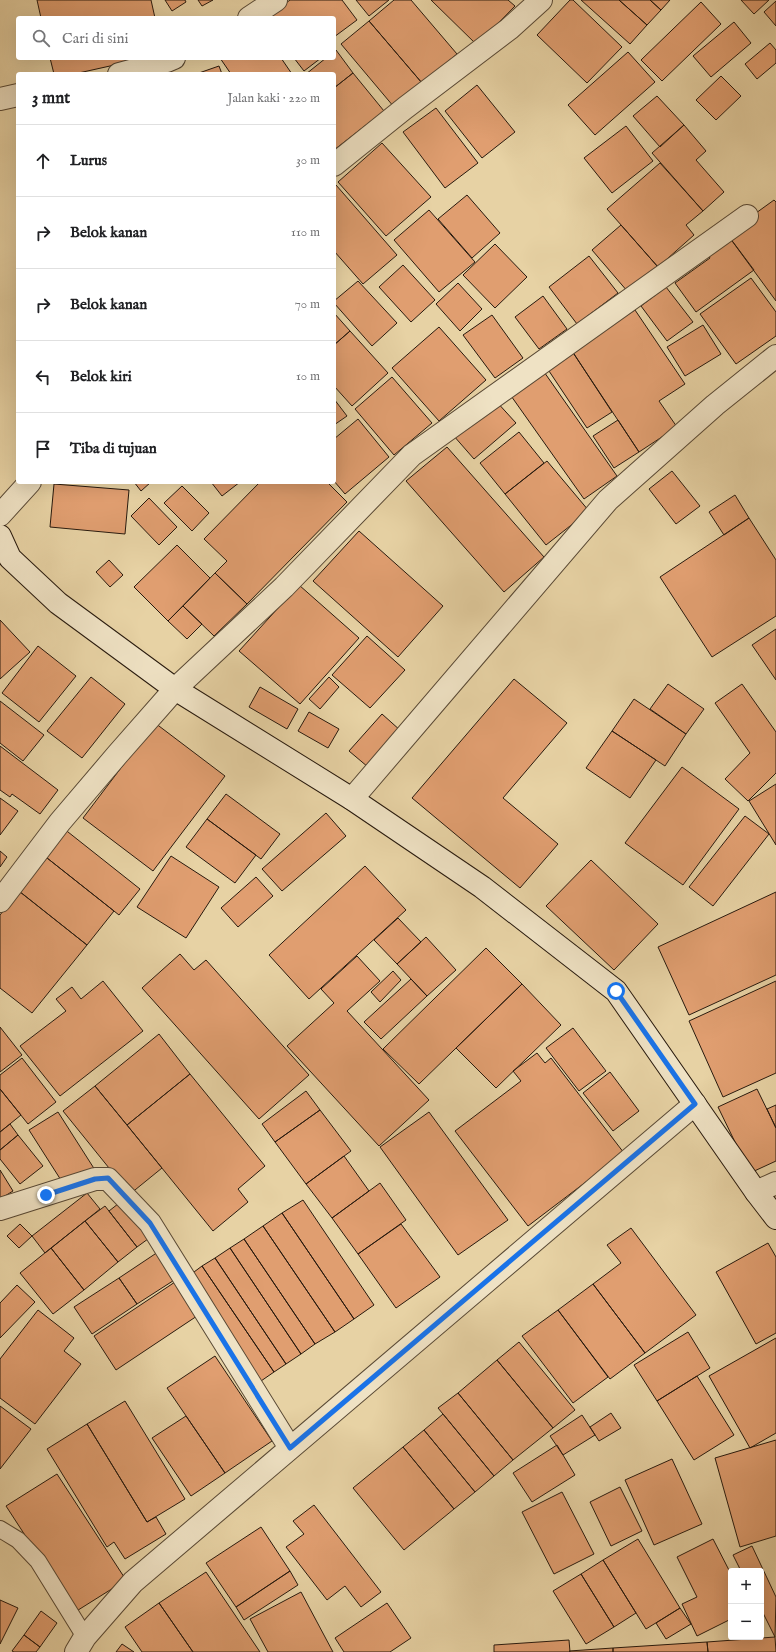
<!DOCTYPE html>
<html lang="id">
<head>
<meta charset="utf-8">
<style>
	:root { --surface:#fff; --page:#f6f6f6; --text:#202124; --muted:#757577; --line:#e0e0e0 }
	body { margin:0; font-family:"IM FELL English",serif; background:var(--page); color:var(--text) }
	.controls { position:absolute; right:12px; bottom:12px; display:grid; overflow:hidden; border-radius:4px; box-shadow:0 4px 16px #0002 }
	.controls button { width:36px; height:36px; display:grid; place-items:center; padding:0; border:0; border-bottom:1px solid var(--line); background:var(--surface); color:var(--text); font:20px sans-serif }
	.stop { position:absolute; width:12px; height:12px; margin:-9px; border:3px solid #1a73e8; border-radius:50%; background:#fff }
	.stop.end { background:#1a73e8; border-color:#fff; box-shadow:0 1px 4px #0008 }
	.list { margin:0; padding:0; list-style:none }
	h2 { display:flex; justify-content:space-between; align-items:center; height:52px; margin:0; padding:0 16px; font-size:17px }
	h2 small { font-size:13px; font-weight:400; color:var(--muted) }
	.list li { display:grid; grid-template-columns:26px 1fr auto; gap:12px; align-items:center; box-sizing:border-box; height:72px; padding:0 16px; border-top:1px solid var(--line) }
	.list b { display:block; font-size:15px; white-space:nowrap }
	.list em { font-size:13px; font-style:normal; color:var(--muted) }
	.icon { flex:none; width:22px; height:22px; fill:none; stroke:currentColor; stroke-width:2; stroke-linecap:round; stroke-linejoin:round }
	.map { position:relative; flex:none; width:776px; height:1652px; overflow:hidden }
	.search { position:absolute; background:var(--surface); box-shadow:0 4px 16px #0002; left:16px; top:16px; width:320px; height:44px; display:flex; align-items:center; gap:10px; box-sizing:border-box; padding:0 14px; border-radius:4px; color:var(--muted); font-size:15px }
	.panel { position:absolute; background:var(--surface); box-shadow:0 4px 16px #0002; left:16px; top:72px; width:320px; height:412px; border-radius:4px }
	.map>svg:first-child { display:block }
	.building { fill:#e09e70; stroke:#281a0e }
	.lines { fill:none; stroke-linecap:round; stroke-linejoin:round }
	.lane-casing { stroke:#584834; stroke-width:18 }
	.street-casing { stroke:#584834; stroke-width:24 }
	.secondary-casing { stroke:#281a0e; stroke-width:24 }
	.lane { stroke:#efe2c4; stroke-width:16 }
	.street { stroke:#efe2c4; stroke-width:22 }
	.secondary { stroke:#efe2c4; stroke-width:22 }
	.route { stroke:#1a73e8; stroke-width:5 }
</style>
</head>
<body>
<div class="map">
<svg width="776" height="1652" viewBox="0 0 776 1652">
	<rect width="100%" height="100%" fill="#e7d2a4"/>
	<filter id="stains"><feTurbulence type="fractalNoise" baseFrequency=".005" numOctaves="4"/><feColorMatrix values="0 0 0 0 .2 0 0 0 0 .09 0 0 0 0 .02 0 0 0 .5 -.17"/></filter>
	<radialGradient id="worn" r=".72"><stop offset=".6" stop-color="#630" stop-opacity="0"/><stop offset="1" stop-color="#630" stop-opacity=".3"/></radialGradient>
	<!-- building -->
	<path class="building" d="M37,0H151L155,18H41Z
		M165,0H185L186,2L172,11Z
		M198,0H213L202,6Z
		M290,0H342L357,20L334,37V18H266Z
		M356,0H389L369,16Z
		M394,0H411L457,54L422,83L369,21Z
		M431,0H508L515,6L477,45Z
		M570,0H573L622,47L587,83L537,35Z
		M581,0H619L647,25L630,44Z
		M619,0H650L661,10L647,25Z
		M650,0H670L661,10Z
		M741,0H769L754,14Z
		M776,1V26L764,12Z
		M701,2L721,24L662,81L641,60Z
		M369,21L422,83L394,107L341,44Z
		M734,22L751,43L711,77L693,56Z
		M770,43L776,50V63L757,79L745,64Z
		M336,50L353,73L334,88V74H306L326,58H334V52Z
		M628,52L655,82L595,135L568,105Z
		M50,58H146L74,74H54Z
		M220,58H281L292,74H231Z
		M294,58H321L304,71Z
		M219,66L222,74H196Z
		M353,73L384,111L334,150V88Z
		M721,76L741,96L716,120L696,100Z
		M477,85L515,132L482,158L445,111Z
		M657,96L684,125L660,147L633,116Z
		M436,108L478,163L445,188L403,132Z
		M684,125L706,151L696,160L724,192L703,211L652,153Z
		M626,126L653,161L612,193L584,158Z
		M382,143L431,197L386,236L338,182Z
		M660,163L703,211L686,225L694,235L658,267L607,209Z
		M336,185L397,255L363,284L334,251V187Z
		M467,195L500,233L472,258L438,219Z
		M774,200L776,202V301L727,234Z
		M429,210L475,262L439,292L394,240Z
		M621,225L658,267L628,292L592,250Z
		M727,234L754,270L696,312L675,283L710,258L705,250Z
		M495,244L527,277L495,308L463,275Z
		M589,256L618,293L577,324L549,287Z
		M403,265L435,300L411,322L379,287Z
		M751,278L776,312V336L736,364L700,314Z
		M358,281L397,323L372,346L334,303V301Z
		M458,283L482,309L460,331L436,304Z
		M666,287L693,322L667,341L641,306Z
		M543,296L567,329L539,349L515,317Z
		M635,310L685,384L659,401L677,427L639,452L572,351Z
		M334,313L350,331L334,345Z
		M492,315L523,358L495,378L463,335Z
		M703,325L721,354L685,376L667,347Z
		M439,327L486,380L439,421L392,368Z
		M350,331L388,373L352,406L334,386V345Z
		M572,351L612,412L587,428L547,368Z
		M542,369L617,476L584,499L509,393Z
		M392,377L432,423L394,455L355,409Z
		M334,399L347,416L334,425Z
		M495,400L516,423L474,459L453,435Z
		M358,419L389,457L345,494L334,481V439Z
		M618,420L639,452L614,468L593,436Z
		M519,432L544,463L505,494L480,463Z
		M447,447L544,557L504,592L406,481Z
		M547,461L589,511L546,545L505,494Z
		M672,471L700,506L676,524L649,489Z
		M134,482H151L141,491Z
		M211,482H240L222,496Z
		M260,482H327L347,502L247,604L215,573L227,561L204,539Z
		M54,484L129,490L125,534L50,527Z
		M182,486L209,513L192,531L164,503Z
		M735,495L749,518L724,535L709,512Z
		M149,498L177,527L159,545L131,516Z
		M749,518L776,560V616L712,657L660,577Z
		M359,531L443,606L398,657L313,581Z
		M177,545L210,578L168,621L134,587Z
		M109,560L123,575L110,587L96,572Z
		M215,573L247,604L214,636L183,606Z
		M299,585L359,638L300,704L239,651Z
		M183,606L202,624L187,639L168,621Z
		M0,620L30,652L0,679Z
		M776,629V680L752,645Z
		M367,636L405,670L370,708L332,675Z
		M38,646L76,676L39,722L2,693Z
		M91,677L125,704L82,758L47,731Z
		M329,677L339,687L320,709L309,699Z
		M514,679L567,723L503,798L558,844L520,888L412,798Z
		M668,684L704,709L686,734L650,709Z
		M742,684L776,732V773L748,801L725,779L750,753L715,703Z
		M260,687L298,709L287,729L249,707Z
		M634,699L686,734L665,766L612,731Z
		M0,701L44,735L23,761L0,743Z
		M309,712L339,729L328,748L298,731Z
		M382,714L401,731L368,767L349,751Z
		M155,723L225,776L153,871L83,818Z
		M612,731L656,760L630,798L586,768Z
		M0,746L58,790L40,814L12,794L10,797L0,790Z
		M682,767L739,809L683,885L625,843Z
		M776,784V845L749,801Z
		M226,794L280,834L261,859L207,819Z
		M0,798L18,811L0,835Z
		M326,813L346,836L282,891L262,869Z
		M745,816L769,834L713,906L689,887Z
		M207,819L256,855L235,883L186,847Z
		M63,828L140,889L119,915L42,854Z
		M0,851L7,857L0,867Z
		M42,854L114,911L87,945L15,888Z
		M171,856L219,887L186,938L137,907Z
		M591,860L658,924L614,970L546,906Z
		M365,866L406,910L309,999L269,955Z
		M256,877L273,896L238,927L221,908Z
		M19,891L87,945L32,1013L0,988V915Z
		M776,892V975L689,1015L658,947Z
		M398,918L421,942L397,964L374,940Z
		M426,937L456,970L427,996L397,964Z
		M486,948L522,984L419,1084L383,1049Z
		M180,954L194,970L206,960L309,1075L259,1119L142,988Z
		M357,956L380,981L347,1011L429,1100L379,1146L287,1046L334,1003L321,989Z
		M393,971L401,980L380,1002L371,992Z
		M411,979L427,996L381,1039L364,1022Z
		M103,981L143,1031L60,1096L20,1046L66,1011L56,999L72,987L81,999Z
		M776,981V1073L723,1097L689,1021Z
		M522,984L561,1025L496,1088L456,1048Z
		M0,1027L22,1055L0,1072Z
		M573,1028L606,1071L579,1091L546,1048Z
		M159,1034L190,1074L127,1125L95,1086Z
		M537,1053L545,1063L551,1058L624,1153L528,1226L455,1131L521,1081L513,1071Z
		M22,1058L56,1102L28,1124L0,1089V1075Z
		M610,1072L639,1111L613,1131L583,1093Z
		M190,1074L265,1166L238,1189L248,1202L213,1231L127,1125Z
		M95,1086L162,1168L130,1194L63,1111Z
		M0,1089L21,1115L0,1132Z
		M757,1089L776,1128V1161L750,1173L718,1107Z
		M306,1091L320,1110L275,1142L262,1124Z
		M776,1105V1128L767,1109Z
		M320,1110L351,1151L306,1184L275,1142Z
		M58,1112L95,1170L66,1188L29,1130Z
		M429,1112L508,1220L458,1255L380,1147Z
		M10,1124L18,1135L0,1150V1132Z
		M18,1135L43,1166L20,1184L0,1159V1150Z
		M344,1156L369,1191L332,1218L306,1184Z
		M0,1170L13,1191L0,1199Z
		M380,1183L406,1220L358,1254L332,1218Z
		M87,1193L100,1209L45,1253L32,1236Z
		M123,1200L152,1236L137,1247L109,1211Z
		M303,1200L374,1305L354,1319L282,1213Z
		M105,1206L137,1247L118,1262L85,1221Z
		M282,1213L354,1319L335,1332L263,1226Z
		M85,1221L118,1262L84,1290L51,1248Z
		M20,1224L32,1236L19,1248L7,1236Z
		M401,1224L440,1277L396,1308L358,1254Z
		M263,1226L335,1332L315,1344L244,1239Z
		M631,1228L696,1315L645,1353L593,1284L621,1263L607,1245Z
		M244,1239L315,1344L301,1354L230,1248Z
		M768,1243L776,1257V1333L756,1344L716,1272Z
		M51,1248L84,1290L53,1314L20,1273Z
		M230,1248L301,1354L286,1364L215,1258Z
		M161,1250L179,1277L137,1304L119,1278Z
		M215,1258L286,1364L274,1372L202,1266Z
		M202,1266L274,1372L261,1381L190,1275Z
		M119,1278L137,1304L92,1334L74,1307Z
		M175,1282L197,1316L116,1370L94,1336Z
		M593,1284L645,1353L610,1379L558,1310Z
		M17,1285L35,1302L0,1338V1303Z
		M38,1310L74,1338L64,1351L81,1364L35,1424L0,1398V1359Z
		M558,1310L608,1377L573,1403L522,1336Z
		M688,1332L710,1368L657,1401L634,1365Z
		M776,1338V1433L750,1448L709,1376Z
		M519,1342L575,1410L553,1428L497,1360Z
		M215,1356L272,1441L225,1473L167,1388Z
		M497,1360L553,1428L513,1460L458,1393Z
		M697,1376L734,1435L694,1460L657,1401Z
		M458,1393L513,1460L494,1476L438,1408Z
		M125,1401L185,1499L147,1522L87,1424Z
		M0,1406L31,1429L0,1469Z
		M611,1413L621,1428L599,1441L590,1427Z
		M443,1414L494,1476L475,1492L424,1430Z
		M582,1415L595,1435L563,1455L550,1436Z
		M186,1416L225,1473L191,1496L152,1438Z
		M87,1424L147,1522L156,1517L166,1534L125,1559L114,1542L107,1547L47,1449Z
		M424,1430L475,1492L454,1509L403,1447Z
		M776,1440V1536L740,1547L715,1458Z
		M557,1445L575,1475L532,1502L513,1473Z
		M403,1447L454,1509L404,1550L353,1488Z
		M672,1459L702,1524L654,1545L625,1480Z
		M57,1474L126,1580L75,1612L6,1506Z
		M620,1487L642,1531L611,1546L590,1502Z
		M562,1492L594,1554L554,1574L522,1512Z
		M314,1505L381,1592L361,1607L345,1586L327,1600L286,1547L304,1534L293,1521Z
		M261,1527L290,1571L236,1607L206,1563Z
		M638,1539L680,1608L646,1629L603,1560Z
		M713,1539L731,1574V1619L697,1636L682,1604L697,1597L677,1557Z
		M752,1546L776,1597L775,1637L761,1609V1571H741L733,1555Z
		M603,1560L636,1613L614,1627L581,1574Z
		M290,1571L298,1585L244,1620L236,1607Z
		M206,1572L260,1652H193L159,1603Z
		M581,1574L614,1627L586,1644L553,1591Z
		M301,1592L333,1652H268L250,1619Z
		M0,1600L18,1608L0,1644Z
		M159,1603L193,1652H142L125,1627Z
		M387,1603L411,1638L390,1652H344L335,1638Z
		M680,1608L691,1624L666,1639L656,1623Z
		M41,1611L57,1623L40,1647L24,1635Z
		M24,1635L40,1647L36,1652H14L12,1651Z
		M775,1637L776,1652H708L707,1642Z
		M569,1640L570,1652H494V1645Z
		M707,1642L708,1652H613V1648Z
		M122,1644L134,1652H116Z
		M613,1648V1652H570L569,1651Z"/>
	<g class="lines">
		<!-- lane casing -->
		<g class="lane-casing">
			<path id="lane" d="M0,1529L18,1540L38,1561L85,1637"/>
		</g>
		<!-- street casing -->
		<g class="street-casing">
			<path id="street" d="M249,18L276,0
				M119,74L167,61L174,58
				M0,99L18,95
				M334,165L405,108L509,29L541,0
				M0,515L30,482
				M352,799L608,500L715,405L776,356
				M0,901L60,822L117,755L175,689L284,587L412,455L747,216
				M756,1192L776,1183
				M0,1209L95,1179H108L150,1223L290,1448
				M76,1652L85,1637L133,1582L695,1104"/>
		</g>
		<!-- secondary casing -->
		<g class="secondary-casing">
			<path id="secondary" d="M0,536L10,558L58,603L175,689L352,799L482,887L616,991L756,1192L776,1218"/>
		</g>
		<!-- lane -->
		<use href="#lane" class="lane"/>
		<!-- street -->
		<use href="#street" class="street"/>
		<!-- secondary -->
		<use href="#secondary" class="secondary"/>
	</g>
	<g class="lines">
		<!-- route -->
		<path class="route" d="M46,1195L95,1179L108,1178L150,1223L290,1448L695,1104L616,991"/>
	</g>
	<rect width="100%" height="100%" filter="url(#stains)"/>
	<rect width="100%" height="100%" fill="url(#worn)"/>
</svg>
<div class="controls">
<button>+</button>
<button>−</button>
</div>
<div class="stop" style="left:616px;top:991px"></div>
<div class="stop end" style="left:46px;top:1195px"></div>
<div class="search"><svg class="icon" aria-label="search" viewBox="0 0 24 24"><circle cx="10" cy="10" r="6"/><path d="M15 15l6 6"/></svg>Cari di sini</div>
<section class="panel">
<h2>3 mnt<small>Jalan kaki · 220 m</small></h2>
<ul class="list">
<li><svg class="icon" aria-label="ahead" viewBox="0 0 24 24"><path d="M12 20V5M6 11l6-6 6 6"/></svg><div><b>Lurus</b></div><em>30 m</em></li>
<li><svg class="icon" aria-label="right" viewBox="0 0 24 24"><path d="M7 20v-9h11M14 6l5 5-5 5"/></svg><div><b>Belok kanan</b></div><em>110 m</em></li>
<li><svg class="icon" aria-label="right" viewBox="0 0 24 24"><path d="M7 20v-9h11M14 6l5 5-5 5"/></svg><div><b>Belok kanan</b></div><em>70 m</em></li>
<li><svg class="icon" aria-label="left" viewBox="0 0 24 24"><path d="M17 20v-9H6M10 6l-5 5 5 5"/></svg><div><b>Belok kiri</b></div><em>10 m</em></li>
<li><svg class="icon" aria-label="arrive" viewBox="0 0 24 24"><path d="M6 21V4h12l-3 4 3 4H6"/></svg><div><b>Tiba di tujuan</b></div></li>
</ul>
</section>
</div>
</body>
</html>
